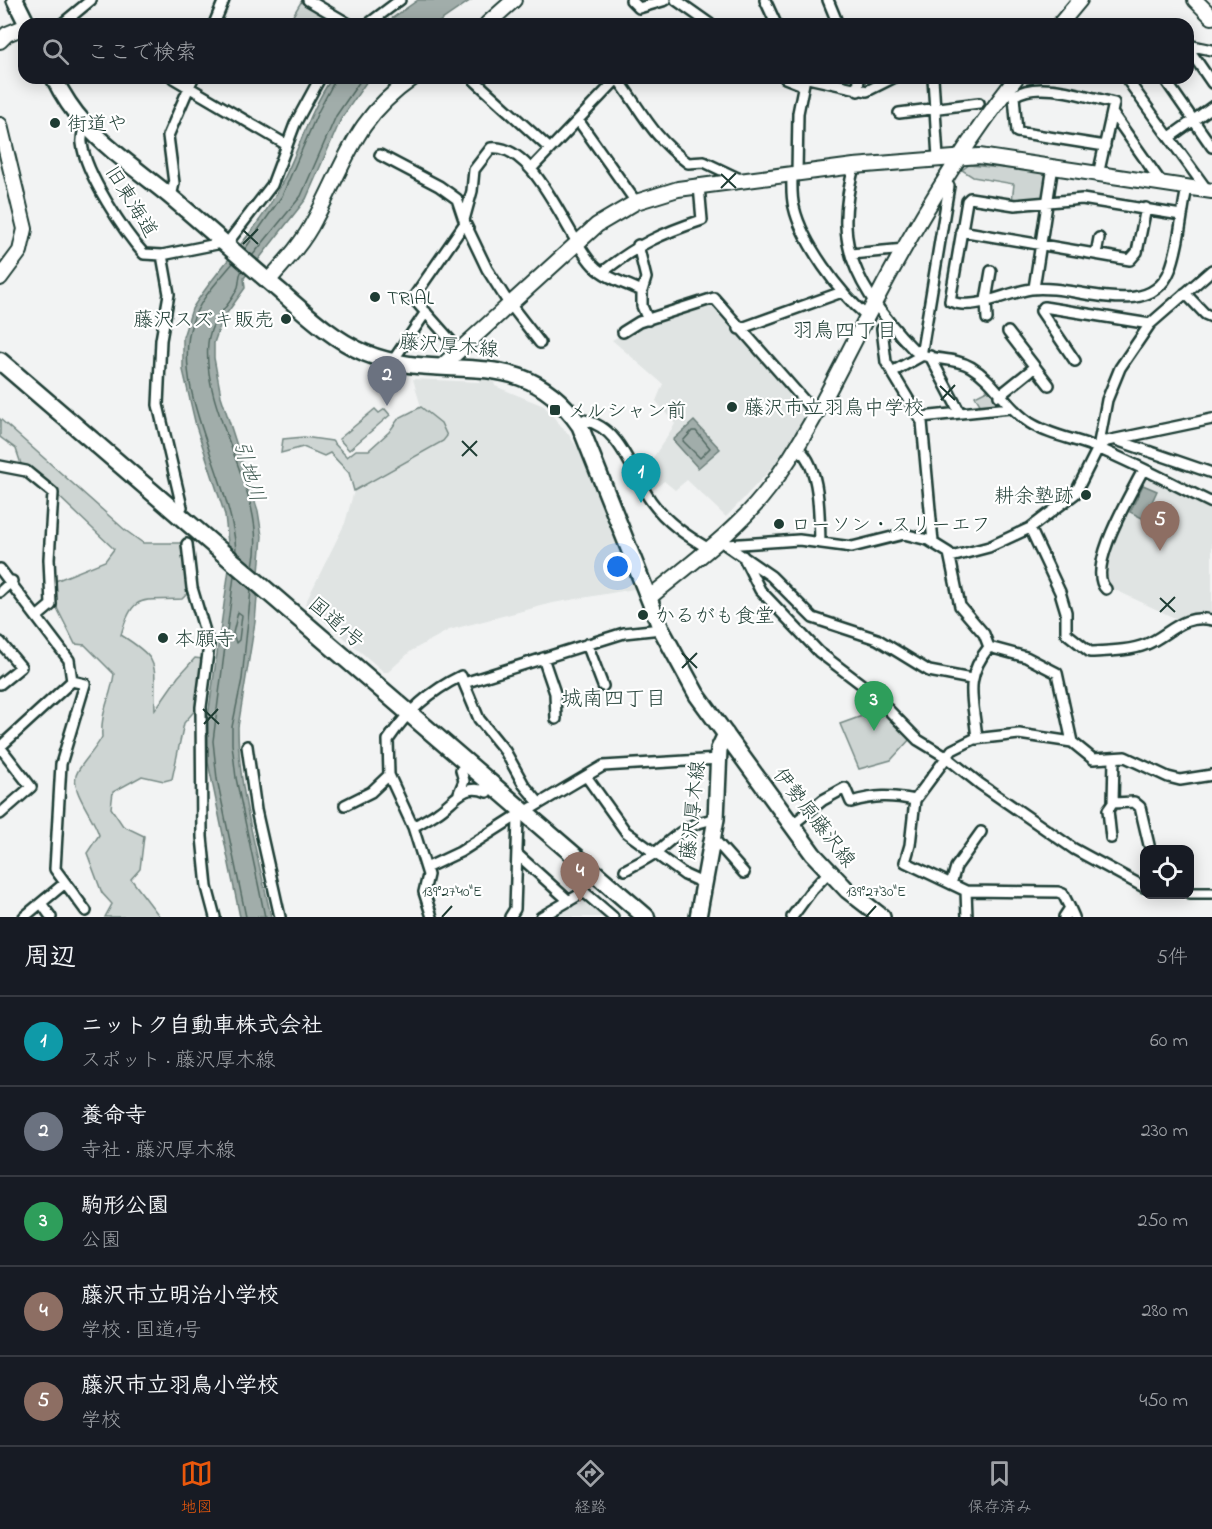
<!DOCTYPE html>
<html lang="ja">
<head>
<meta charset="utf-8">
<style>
	:root { --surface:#171b24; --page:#242831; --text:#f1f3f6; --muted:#9ea1a6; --line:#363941; --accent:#ea580c }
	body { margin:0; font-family:"Indie Flower","Klee One",sans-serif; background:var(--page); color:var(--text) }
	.controls { position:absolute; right:18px; bottom:18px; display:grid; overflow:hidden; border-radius:12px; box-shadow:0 3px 15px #0003 }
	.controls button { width:54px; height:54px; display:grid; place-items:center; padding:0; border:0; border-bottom:2px solid var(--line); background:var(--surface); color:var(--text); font:30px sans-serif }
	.you { position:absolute; left:618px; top:567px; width:21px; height:21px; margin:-15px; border:4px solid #fff; border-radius:50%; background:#1a73e8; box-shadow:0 0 0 9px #1a73e833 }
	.badge { display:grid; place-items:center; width:39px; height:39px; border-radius:50%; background:var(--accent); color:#fff; font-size:20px; font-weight:700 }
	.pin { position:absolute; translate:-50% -50px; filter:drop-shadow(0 2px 3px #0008) }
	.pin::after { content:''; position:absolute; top:32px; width:21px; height:18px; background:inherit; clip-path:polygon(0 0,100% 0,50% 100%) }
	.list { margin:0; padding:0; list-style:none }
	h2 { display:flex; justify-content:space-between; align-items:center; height:78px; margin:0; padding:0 24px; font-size:26px }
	h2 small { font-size:20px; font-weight:400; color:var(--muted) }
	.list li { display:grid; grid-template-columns:39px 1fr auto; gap:18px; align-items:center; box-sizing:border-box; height:90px; padding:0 24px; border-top:2px solid var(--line) }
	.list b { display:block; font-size:22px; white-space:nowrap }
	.list p { margin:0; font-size:20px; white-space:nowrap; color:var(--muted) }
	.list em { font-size:20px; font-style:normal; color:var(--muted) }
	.icon { flex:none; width:33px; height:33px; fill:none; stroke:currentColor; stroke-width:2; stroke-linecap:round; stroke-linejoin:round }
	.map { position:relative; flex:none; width:1212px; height:917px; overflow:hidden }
	.search { position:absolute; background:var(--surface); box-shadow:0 3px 15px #0003; left:18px; right:18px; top:18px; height:66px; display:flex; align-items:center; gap:15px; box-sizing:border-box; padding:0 21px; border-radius:18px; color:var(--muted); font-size:22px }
	.sheet { height:528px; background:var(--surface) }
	nav { display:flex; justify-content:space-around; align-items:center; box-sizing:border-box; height:84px; border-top:2px solid var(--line); background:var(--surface); font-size:16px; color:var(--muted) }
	nav a { display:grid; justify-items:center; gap:3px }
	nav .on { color:var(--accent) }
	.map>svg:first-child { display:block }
	.built { fill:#e0e4e3 }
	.green { fill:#ced5d3; stroke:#768984; stroke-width:1.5 }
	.water { fill:#a1adaa; stroke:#6d807b; stroke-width:1.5 }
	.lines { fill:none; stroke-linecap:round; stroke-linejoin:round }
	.shore { stroke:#536a63; stroke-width:1.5 }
	.street-casing { stroke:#1f3d34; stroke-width:14 }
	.secondary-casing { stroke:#1f3d34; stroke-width:18 }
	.primary-casing { stroke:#1f3d34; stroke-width:20 }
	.highway-casing { stroke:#1f3d34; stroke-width:21 }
	.street { stroke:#fff; stroke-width:9 }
	.secondary { stroke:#fff; stroke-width:14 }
	.primary { stroke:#fff; stroke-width:15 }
	.highway { stroke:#fff; stroke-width:16 }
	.ticks { fill:none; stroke:#1f3d34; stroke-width:2 }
	.poi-dot { fill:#1f3d34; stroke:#fff; stroke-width:2 }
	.labels { text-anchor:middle; stroke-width:4.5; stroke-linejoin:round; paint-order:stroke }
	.poi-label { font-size:20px; fill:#1f3d34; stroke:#fff; text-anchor:start }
	.street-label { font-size:20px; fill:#1f3d34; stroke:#fff }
	.neighbourhood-label { font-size:21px; fill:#1f3d34; stroke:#fff }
	.water-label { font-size:21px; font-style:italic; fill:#465f57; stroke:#fff }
	.ticks-label { font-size:15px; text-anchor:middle; fill:#1f3d34; stroke:#fff; stroke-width:4.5; stroke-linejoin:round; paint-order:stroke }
</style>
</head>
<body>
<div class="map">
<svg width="1212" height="917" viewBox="0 0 1212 917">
	<rect width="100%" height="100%" fill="#f2f3f3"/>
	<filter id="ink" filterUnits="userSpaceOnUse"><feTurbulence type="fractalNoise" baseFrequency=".0167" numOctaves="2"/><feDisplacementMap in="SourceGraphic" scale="12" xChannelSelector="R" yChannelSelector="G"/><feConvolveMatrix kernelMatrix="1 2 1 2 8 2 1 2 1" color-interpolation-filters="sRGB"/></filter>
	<g filter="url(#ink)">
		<!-- built -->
		<path class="built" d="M712,303L809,414L772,468L726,517L687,480L675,490L664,481L651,492L641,471L651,461L675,424L656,401L663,384L612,340L639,325Z
			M480,378L494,381L495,386L544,406L569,435L584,458L640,588L553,603L449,630L411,651L388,672H384L305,604L345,523L354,491L443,441L447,436L441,423L421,407L413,379L479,382Z
			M1144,475L1212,508V617L1181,621L1107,586L1103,577L1109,547Z
			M581,895L608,917H544Z"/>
		<!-- green -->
		<path class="green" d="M301,2L338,24H288Z
			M969,165L1044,172L1047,176L1045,197L1012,201L1014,184L973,177L962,170Z
			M991,388L1005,406L982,408L975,396Z
			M421,407L441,423L447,436L443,441L354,491L349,473L330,453L324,456L303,447L281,453L283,439L304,437L332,441L347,457L356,450H369L389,432L399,418Z
			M375,409L379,413L385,409L390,415L349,450L339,439Z
			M0,419L125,530L143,543H181L189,592L182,599C142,601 133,592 121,635C164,662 153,664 155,710L178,677L195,658L202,659L197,708L184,723L172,779L164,781L142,776L113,792L111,808L123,826L144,836L140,869L131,879L160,917H105L112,904L102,893L87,853L99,835C94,816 67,788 78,771C85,759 95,750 102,737C100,712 111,698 114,674L85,645L75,644L57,608L53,582L105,561L114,549L32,471L22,467L16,449L0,437Z
			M880,706L911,738L891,760L859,769L840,724L873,712Z"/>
		<!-- water -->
		<path class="water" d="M418,0H471L436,24H384Z
			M332,78H369L341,119L306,199L244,278L245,288L222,320L214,343V358L221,396L258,511L262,536L255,622L238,727C238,790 258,855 271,917H240L208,762V717L230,562L225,515L196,426L183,370V337L192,309C217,268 253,236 276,194C298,156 307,114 332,78Z
			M694,421L720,449L698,468L673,440Z
			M1143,485L1157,491L1144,519L1130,512Z"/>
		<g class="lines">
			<!-- shore -->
			<path class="shore" d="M245,249L282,196L318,112L336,78
				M252,256L301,196L336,116L362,78
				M233,263C218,281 199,300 192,323C170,391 232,480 236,551
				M242,270C238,277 240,281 238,287C230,308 211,316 208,343C201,416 270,495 253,566
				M692,431H696L710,448L700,458L683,441Z
				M234,576L213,741L217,779L246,917
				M251,590L242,679L232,727V744L236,778L265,917
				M238,612L242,615L239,640L236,643L233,633Z"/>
			<!-- street casing -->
			<g class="street-casing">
				<path id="street" d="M308,0L349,24
					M631,0L639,8L666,0
					M676,0L710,24
					M765,0L776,24
					M828,0L837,22L834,24
					M62,24L91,0
					M214,24L224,0
					M368,24L400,0
					M1188,45L1212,50
					M1188,48L1212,83
					M173,78L287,145
					M472,78L550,149
					M617,78C644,114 650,134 688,163L704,162L742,180
					M785,78L803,85
					M808,78L867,91L893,78
					M933,78L938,158
					M1126,78L1207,190
					M1164,78L1212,147
					M858,91L859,78
					M899,113L979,103
					M1113,114L1163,185
					M578,120L636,202
					M85,124C84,130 81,137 82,143C85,173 124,232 144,254L162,255L222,243
					M1170,137L1212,107
					M380,155L439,186L457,199L465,223L487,269L506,299L540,343
					M854,166C849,186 845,206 846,226C847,273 883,318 914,350C928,362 953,356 971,367C995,381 1006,408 1030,423C1050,436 1078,439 1100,449C1138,465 1175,485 1212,503
					M532,168L618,78
					M797,173L798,113L805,78
					M792,174C792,185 791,196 794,207C802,242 839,293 867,316
					M1098,175L1114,103C1087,97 1038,79 1014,96L1017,132L1105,146
					M171,197L174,183L168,136L193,78
					M1181,215L1082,199L1015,205L970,198L967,201L950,301C974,312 1007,292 1031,289C1074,283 1149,323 1170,270C1180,245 1181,214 1187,188
					M464,220L472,191L474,170L491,148C536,143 567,238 593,265C604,277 627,284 642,291V306L648,320
					M961,231L1130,260L1137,252L1146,208
					M638,245L646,278L642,291
					M225,246L272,185L295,124L320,78
					M851,254L905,249
					M1096,254L1099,238
					M162,255L169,294L161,340L158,405L182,507
					M604,271C639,244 660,234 702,220L699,186
					M1034,288L1053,166
					M1185,293L1205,314L1212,317
					M987,319L986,300L991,271
					M891,324L882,329L886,362L922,422L933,542
					M739,329L842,292
					M623,332L639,322L714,298L816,414
					M459,350L413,298L465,223
					M930,356L960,413
					M1075,361L1041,311L1044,307L1150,324
					M392,362L426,312
					M1035,367L1049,385
					M892,372L921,356L949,186
					M999,396L1035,367L1008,332
					M921,417L1010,408
					M579,424L584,420C622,428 631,473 651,501C666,522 687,536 709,549
					M1116,440L1212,473
					M796,447C821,463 819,516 820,542
					M1098,448L1107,441L1212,419
					M0,466L26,471L53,493L49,559L51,605L38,616
					M1030,528L1060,592L1066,612V633L1090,652C1109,651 1130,651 1147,644C1169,635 1183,613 1212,620
					M187,544L192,588L209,645L201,707L202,837L207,887L215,917
					M726,545L799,540L852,547L904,534L928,540L949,553L960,606L984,634L989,647
					M726,545L771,576L813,618L877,639L929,671L971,679
					M743,556L760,590L819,652L869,690L918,740L946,757L980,784L1074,849L1144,887
					M951,557L989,547L1030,528L1075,494L1098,448L1107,400L1120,368L1150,324L1212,270
					M0,569L69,660L72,681L85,684L61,764L55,869L86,911
					M1106,589C1085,569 1132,492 1143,470
					M0,592L12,581
					M0,642L21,667L0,684
					M587,644L603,686
					M989,647L1026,657L1057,673L1072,742
					M543,658L555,693L556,719
					M464,683L624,633L661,629
					M977,739C974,701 962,680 989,647
					M247,746L256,810L280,917
					M586,776L626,832L685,875L705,884
					M459,793L464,781L461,770
					M1113,803L1134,802L1140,807L1149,845
					M345,805L371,792L389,775
					M525,812L603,766L719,759
					M0,814L31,787L0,747L72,681
					M792,825L823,800L845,788L851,802C875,795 891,795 915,800
					M413,827C421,822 430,818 438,812C455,801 464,782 487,792
					M713,838L744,873
					M1111,838L1108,810L1113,803L1114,758
					M517,854L569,901
					M426,868L460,852L515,817
					M625,870C635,864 646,860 655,853C675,836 689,822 716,819
					M951,884L956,867L981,832
					M966,891L967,917
					M1190,893H1212
					M41,903L51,917
					M1070,908L1063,894L1058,892L966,891L905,862L910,845L915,800L952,750L974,739L1019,734L1072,742L1093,759L1125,757L1168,777L1180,780L1212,775
					M24,917L65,883
					M432,917L424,892L428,875L413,827L389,775L388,740C406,713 432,690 461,676L479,719L505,751L524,785L539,803
					M510,917L515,909L518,819
					M541,917L584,892L613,917
					M792,917L811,891L829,872
					M1064,917L1070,908L1074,917"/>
			</g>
			<!-- secondary casing -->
			<g class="secondary-casing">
				<path id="secondary" d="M1195,0L1212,17
					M487,24L514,0
					M1060,24L1080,0
					M0,41L7,34L24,27
					M0,125L25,229L20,251L0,278
					M268,281C285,262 303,243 315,219C347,160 354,119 413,78
					M441,367L597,225L636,202L678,189L854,166L979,156L1212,191
					M650,597C691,563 738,530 770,487C810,433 838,371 869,313C912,230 959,151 1016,78"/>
			</g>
			<!-- primary casing -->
			<g class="primary-casing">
				<path id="primary" d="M15,0L27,24
					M54,78C62,94 72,110 84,123C109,151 142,173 171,197C208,228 244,261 281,292C306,314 334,340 365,353C445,386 521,339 580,426L661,629L697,695L813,854L847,890L882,917
					M698,917L716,819L719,749L726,734"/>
			</g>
			<!-- highway casing -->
			<g class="highway-casing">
				<path id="highway" d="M0,361L646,917"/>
			</g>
			<!-- street -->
			<use href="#street" class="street"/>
			<!-- secondary -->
			<use href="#secondary" class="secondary"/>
			<!-- primary -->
			<use href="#primary" class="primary"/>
			<!-- highway -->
			<use href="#highway" class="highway"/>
		</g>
	</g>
	<!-- ticks -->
	<path class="ticks" d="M721,174L736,188M721,188L736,173M243,230L258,244M243,244L258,229M940,386L955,400M941,400L955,385M462,441L477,456M462,456L477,441M1160,598L1175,612M1160,612L1175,597M682,653L697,668M682,668L697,653M203,709L219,724M204,724L218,709M442,917L452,906M866,917L876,906"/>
	<!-- markers -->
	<g class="poi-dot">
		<circle cx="55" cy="123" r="6"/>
		<circle cx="375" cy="297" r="6"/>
		<circle cx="286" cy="319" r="6"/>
		<circle cx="732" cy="407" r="6"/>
		<rect x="549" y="404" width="12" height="12" rx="3"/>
		<circle cx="1086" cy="495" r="6"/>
		<circle cx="779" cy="524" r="6"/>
		<circle cx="643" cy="615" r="6"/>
		<circle cx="163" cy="638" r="6"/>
	</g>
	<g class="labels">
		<!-- poi labels -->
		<g class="poi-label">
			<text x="67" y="130">街道や</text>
			<text x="387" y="304">TRIAL</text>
			<text x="274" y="326" text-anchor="end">藤沢スズキ販売</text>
			<text x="744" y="414">藤沢市立羽鳥中学校</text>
			<text x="567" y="417">メルシャン前</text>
			<text x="1074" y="502" text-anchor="end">耕余塾跡</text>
			<text x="791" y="531">ローソン・スリーエフ</text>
			<text x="655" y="622">かるがも食堂</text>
			<text x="175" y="645">本願寺</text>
		</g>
		<!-- street labels -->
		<g class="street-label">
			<text transform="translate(132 201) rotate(58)" y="7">旧東海道</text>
			<text transform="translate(449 345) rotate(5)" y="7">藤沢厚木線</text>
			<text transform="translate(337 622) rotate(41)" y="7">国道1号</text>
			<text transform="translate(692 810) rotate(-84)" y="7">藤沢厚木線</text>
			<text transform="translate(815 817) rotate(52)" y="7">伊勢原藤沢線</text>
		</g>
		<!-- neighbourhood labels -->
		<g class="neighbourhood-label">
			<text x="845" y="337">羽鳥四丁目</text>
			<text x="614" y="705">城南四丁目</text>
		</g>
		<!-- water labels -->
		<g class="water-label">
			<text transform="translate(250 471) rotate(74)" y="7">引地川</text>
		</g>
	</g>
	<g class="ticks-label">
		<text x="452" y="896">139°27'40"E</text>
		<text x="876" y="896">139°27'30"E</text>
	</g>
</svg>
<div class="controls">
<button><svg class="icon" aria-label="locate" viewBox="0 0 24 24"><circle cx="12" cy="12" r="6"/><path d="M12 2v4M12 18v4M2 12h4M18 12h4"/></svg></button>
</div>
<div class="you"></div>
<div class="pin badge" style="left:641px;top:503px;background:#0f9aa8">1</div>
<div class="pin badge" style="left:387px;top:406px;background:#6b7280">2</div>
<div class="pin badge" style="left:874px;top:731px;background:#2e9e5b">3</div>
<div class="pin badge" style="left:580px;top:902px;background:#8d6e63">4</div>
<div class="pin badge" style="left:1160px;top:551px;background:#8d6e63">5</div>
<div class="search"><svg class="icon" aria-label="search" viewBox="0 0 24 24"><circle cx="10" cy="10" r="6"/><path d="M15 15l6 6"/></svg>ここで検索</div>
</div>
<section class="sheet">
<h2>周辺<small>5件</small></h2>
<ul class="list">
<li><span class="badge" style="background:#0f9aa8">1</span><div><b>ニットク自動車株式会社</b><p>スポット · 藤沢厚木線</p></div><em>60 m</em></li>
<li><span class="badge" style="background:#6b7280">2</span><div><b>養命寺</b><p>寺社 · 藤沢厚木線</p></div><em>230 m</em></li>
<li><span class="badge" style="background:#2e9e5b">3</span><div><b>駒形公園</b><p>公園</p></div><em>250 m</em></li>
<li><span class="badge" style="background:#8d6e63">4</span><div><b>藤沢市立明治小学校</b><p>学校 · 国道1号</p></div><em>280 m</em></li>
<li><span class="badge" style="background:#8d6e63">5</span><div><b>藤沢市立羽鳥小学校</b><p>学校</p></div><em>450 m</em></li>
</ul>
</section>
<nav>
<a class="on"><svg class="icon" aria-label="map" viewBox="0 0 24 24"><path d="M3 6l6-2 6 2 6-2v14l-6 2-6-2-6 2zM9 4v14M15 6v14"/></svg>地図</a>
<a><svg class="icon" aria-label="directions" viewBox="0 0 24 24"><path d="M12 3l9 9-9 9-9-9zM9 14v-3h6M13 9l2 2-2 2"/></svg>経路</a>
<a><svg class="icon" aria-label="saved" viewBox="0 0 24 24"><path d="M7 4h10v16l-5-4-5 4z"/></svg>保存済み</a>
</nav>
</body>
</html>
